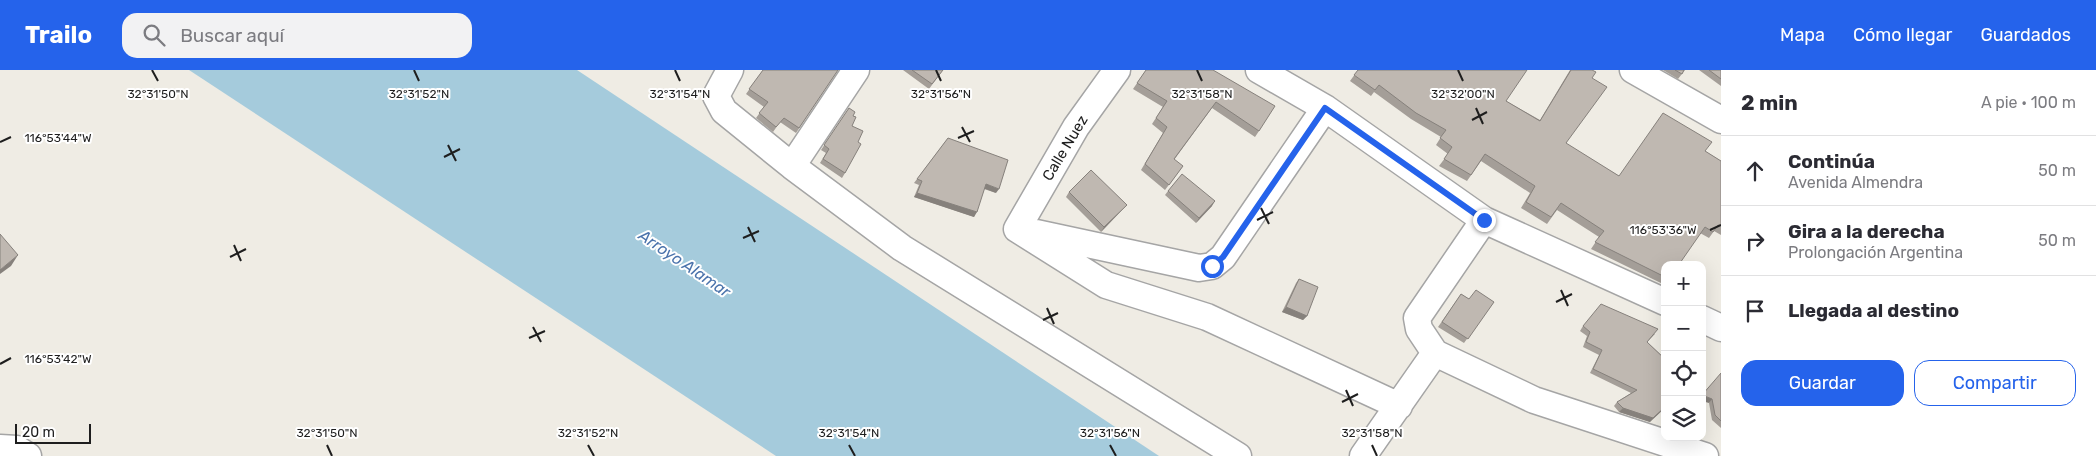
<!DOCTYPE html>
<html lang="es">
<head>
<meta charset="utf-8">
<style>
	:root { --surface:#fff; --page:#f2f2f3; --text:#2b2b33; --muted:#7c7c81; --line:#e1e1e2; --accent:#2563eb }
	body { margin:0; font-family:Rubik,sans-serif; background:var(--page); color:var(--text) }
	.controls { position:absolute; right:15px; bottom:15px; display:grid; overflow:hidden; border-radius:10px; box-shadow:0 5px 20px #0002 }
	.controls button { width:45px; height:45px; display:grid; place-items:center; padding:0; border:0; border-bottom:1px solid var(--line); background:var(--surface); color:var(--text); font:25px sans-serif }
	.scale { position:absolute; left:15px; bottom:12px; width:76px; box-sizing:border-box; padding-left:5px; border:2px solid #1e1e1e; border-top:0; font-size:14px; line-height:18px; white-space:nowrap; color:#1e1e1e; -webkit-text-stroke:4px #fff; paint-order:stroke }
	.stop { position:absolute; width:15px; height:15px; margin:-11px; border:4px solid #2563eb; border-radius:50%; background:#fff }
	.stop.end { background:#2563eb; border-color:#fff; box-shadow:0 1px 5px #0008 }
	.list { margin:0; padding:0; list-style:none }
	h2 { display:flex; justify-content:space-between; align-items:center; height:65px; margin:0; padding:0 20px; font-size:21px }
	h2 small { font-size:16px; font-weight:400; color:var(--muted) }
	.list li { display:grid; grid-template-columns:32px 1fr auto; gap:15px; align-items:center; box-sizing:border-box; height:70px; padding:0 20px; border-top:1px solid var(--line) }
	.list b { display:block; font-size:19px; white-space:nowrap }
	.list p { margin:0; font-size:16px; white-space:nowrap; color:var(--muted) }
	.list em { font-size:16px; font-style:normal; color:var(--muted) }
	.actions { display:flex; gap:10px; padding:15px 20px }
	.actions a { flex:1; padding:11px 0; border:1px solid var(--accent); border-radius:15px; text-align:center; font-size:18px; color:var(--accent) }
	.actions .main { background:var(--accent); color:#fff }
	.icon { flex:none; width:28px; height:28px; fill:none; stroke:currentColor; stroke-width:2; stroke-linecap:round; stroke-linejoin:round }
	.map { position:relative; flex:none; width:1721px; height:386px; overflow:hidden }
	header { display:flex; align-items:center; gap:30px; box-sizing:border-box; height:70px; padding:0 25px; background:var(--accent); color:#fff }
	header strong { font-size:24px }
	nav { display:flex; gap:28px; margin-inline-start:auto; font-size:18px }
	.search { width:350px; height:45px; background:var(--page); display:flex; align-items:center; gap:12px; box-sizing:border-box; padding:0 18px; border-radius:15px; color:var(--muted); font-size:19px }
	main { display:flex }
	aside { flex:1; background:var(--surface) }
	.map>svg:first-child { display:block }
	.water { fill:#a5cbdc }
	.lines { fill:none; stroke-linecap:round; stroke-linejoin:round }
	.minor-casing { stroke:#a5a5a5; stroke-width:29 }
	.minor { stroke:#fff; stroke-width:26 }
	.wall { fill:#a49e98 }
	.shaded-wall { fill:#86817c }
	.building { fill:#bfb8b1; stroke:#86817c }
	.route { stroke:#2563eb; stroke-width:6 }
	.ticks { fill:none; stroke:#1e1e1e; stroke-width:2 }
	.labels { text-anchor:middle; stroke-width:4; stroke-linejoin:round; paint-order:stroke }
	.street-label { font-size:15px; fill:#1e1e1e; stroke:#fff }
	.water-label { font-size:16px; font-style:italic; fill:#4c74ac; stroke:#fff }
	.ticks-label { font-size:12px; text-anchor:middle; fill:#1e1e1e; stroke:#fff; stroke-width:4; stroke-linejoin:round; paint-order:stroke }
</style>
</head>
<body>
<header>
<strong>Trailo</strong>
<div class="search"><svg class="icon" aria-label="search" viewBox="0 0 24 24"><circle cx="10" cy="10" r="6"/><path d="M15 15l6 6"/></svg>Buscar aquí</div>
<nav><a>Mapa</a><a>Cómo llegar</a><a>Guardados</a></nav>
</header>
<main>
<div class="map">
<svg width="1721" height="386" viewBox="0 0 1721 386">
	<rect width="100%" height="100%" fill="#efece4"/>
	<!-- water -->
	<path class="water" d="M189,0H577L1159,386H776Z"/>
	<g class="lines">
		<!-- minor casing -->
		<g class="minor-casing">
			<path id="minor" d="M730,0L716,26L724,41L792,96L902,178L1238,386
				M1259,0L1325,38L1484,150L1665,232
				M1633,0L1721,50
				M792,96L856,0
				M1484,150L1417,248L1419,259L1435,283L1534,330L1705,386
				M1017,159L1106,215L1207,247L1399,336
				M1017,159L1076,57L1117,0
				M1036,163L1199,198L1212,196L1223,187L1325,38
				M1702,249L1721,258
				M0,378L17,379L28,386
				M1363,386L1435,283"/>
		</g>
		<!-- minor -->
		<use href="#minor" class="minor"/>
	</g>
	<!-- wall -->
	<path class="wall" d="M763,0H838L796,63L780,52L773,62L756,48L764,37L746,24Z
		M903,0H943L929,19Z
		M1146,0H1213L1259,61L1255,67L1212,38L1174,90L1183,96L1165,120L1141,100L1163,63L1152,54L1163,37L1133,19Z
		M1358,0L1506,31L1540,50L1570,0H1592V8L1566,74L1619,106L1705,81L1721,91V165L1714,161L1709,168L1700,163L1665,195V215L1591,179L1599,167L1557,140L1547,154L1521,138L1530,123L1481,91L1467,111L1439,96L1448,84L1436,75L1441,67L1411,49L1374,22L1371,26L1350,11Z
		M1663,0H1685L1678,9Z
		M1699,0H1721V16Z
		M849,38L853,46L852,56L858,72L845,103L842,108L820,93L826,83L821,80Z
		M948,68L996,123L984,119L974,147L914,127L919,115L914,113Z
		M1168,121L1212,136L1196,153L1165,125Z
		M1069,122L1127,135L1123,139L1101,162L1066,127Z
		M1299,209L1307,246L1303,250L1282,242L1296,213Z
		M1461,224L1469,229L1494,232L1464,273L1438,257Z
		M1583,256L1655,264L1647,272L1665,289V298L1663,300L1650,352L1619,342L1614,336L1617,332L1631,323L1590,303L1599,285L1583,277L1587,266L1580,261Z
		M1721,303V358L1712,350L1709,333Z"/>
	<!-- shaded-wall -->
	<path class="shaded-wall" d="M986,114L999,119L996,123L983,118Z
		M917,123L977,142L974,147L914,127Z
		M1215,131L1212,136L1196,153L1199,148Z
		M1127,135L1123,139L1101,162L1104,157Z
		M18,185L11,196L0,204V200Z
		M1286,237L1307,246L1303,250L1282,242Z
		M1702,325L1712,329L1709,333L1702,331Z
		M1665,337V338L1650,352L1619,342L1623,338Z"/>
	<!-- building -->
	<path class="building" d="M763,0H838L799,58L784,48L776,57L759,43L768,32L749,19Z
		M912,0H943L932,14Z
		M1146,0H1213L1275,36L1259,61L1216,32L1174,89L1183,96L1169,115L1145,94L1167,57L1156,48L1167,31L1137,13Z
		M1358,0H1527L1506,31L1540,51L1571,0H1592L1596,2L1592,8L1607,17L1566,73L1619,106L1663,43L1712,72L1705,81L1721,91V156L1718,155L1713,162L1705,157L1680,193L1682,195H1665V207L1595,172L1604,161L1561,133L1551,147L1526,132L1535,116L1485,84L1471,105L1444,89L1452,77L1440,68L1446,60L1416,43L1379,15L1375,20L1354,5Z
		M1675,0H1684L1682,4Z
		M1709,0H1721V9Z
		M849,38L855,42L853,46L856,47L852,56L863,61L858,72L861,74L845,103L823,89L829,79L824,75Z
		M948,68L1008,90L999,119L986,114L977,142L917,123L922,111L917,109Z
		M1091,100L1127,135L1104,157L1069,122Z
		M1182,104L1215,131L1199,148L1168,121Z
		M0,164L18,185L0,200Z
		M1299,209L1318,217L1307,246L1286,237Z
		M1476,220L1494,232L1468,269L1442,252L1461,224L1469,229Z
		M1601,234L1658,259L1647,272L1665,289V296L1662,299L1665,302V337L1653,348L1623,338L1617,332L1637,320L1593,299L1602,280L1586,272L1590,262L1583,256Z
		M1721,303V351L1715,345L1712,329L1702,325Z"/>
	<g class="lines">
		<!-- route -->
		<path class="route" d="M1212,196L1223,187L1325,38L1484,150"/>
	</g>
	<!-- ticks -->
	<path class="ticks" d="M152,0L158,11M414,0L419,11M675,0L680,11M936,0L941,11M1197,0L1202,11M1458,0L1463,11M1476,38L1483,54M1472,50L1487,42M962,57L970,72M958,68L974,61M0,72L11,67M448,75L456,91M444,87L460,79M1261,138L1269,154M1257,150L1273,142M748,157L755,172M1710,160L1721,155M743,168L759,161M234,175L241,191M230,187L246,179M1561,220L1568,236M1556,232L1572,224M1047,238L1054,254M1043,250L1058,243M533,257L541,272M529,268L545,261M0,294L11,288M1346,320L1353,336M1342,332L1358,324M327,375L332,386M588,375L594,386M849,375L855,386M1110,375L1116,386M1372,375L1377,386"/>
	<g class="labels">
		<!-- street labels -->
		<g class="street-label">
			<text transform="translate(1065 78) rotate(-59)" y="5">Calle Nuez</text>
		</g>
		<!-- water labels -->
		<g class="water-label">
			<text transform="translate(685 193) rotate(34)" y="6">Arroyo Alamar</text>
		</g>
	</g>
	<g class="ticks-label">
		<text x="158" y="28">32°31'50"N</text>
		<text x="419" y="28">32°31'52"N</text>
		<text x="680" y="28">32°31'54"N</text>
		<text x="941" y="28">32°31'56"N</text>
		<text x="1202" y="28">32°31'58"N</text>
		<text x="1463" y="28">32°32'00"N</text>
		<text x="58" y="72">116°53'44"W</text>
		<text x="1663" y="164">116°53'36"W</text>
		<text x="58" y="293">116°53'42"W</text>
		<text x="327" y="367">32°31'50"N</text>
		<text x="588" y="367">32°31'52"N</text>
		<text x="849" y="367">32°31'54"N</text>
		<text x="1110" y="367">32°31'56"N</text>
		<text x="1372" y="367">32°31'58"N</text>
	</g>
</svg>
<div class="controls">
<button>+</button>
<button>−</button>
<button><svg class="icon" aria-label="locate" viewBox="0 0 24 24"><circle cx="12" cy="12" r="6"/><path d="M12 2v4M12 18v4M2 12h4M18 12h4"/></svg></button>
<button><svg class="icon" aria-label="layers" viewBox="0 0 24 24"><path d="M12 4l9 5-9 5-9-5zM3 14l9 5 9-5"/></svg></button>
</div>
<div class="scale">20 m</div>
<div class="stop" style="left:1212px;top:196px"></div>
<div class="stop end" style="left:1484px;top:150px"></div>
</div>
<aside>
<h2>2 min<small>A pie · 100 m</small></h2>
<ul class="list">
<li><svg class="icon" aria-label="ahead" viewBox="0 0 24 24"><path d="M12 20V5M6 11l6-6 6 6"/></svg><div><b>Continúa</b><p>Avenida Almendra</p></div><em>50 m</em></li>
<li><svg class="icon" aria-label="right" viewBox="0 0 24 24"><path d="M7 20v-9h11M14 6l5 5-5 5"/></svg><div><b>Gira a la derecha</b><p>Prolongación Argentina</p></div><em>50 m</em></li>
<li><svg class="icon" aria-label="arrive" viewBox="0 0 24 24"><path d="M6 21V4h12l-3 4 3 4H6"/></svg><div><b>Llegada al destino</b></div></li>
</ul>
<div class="actions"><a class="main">Guardar</a><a>Compartir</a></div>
</aside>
</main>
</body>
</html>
